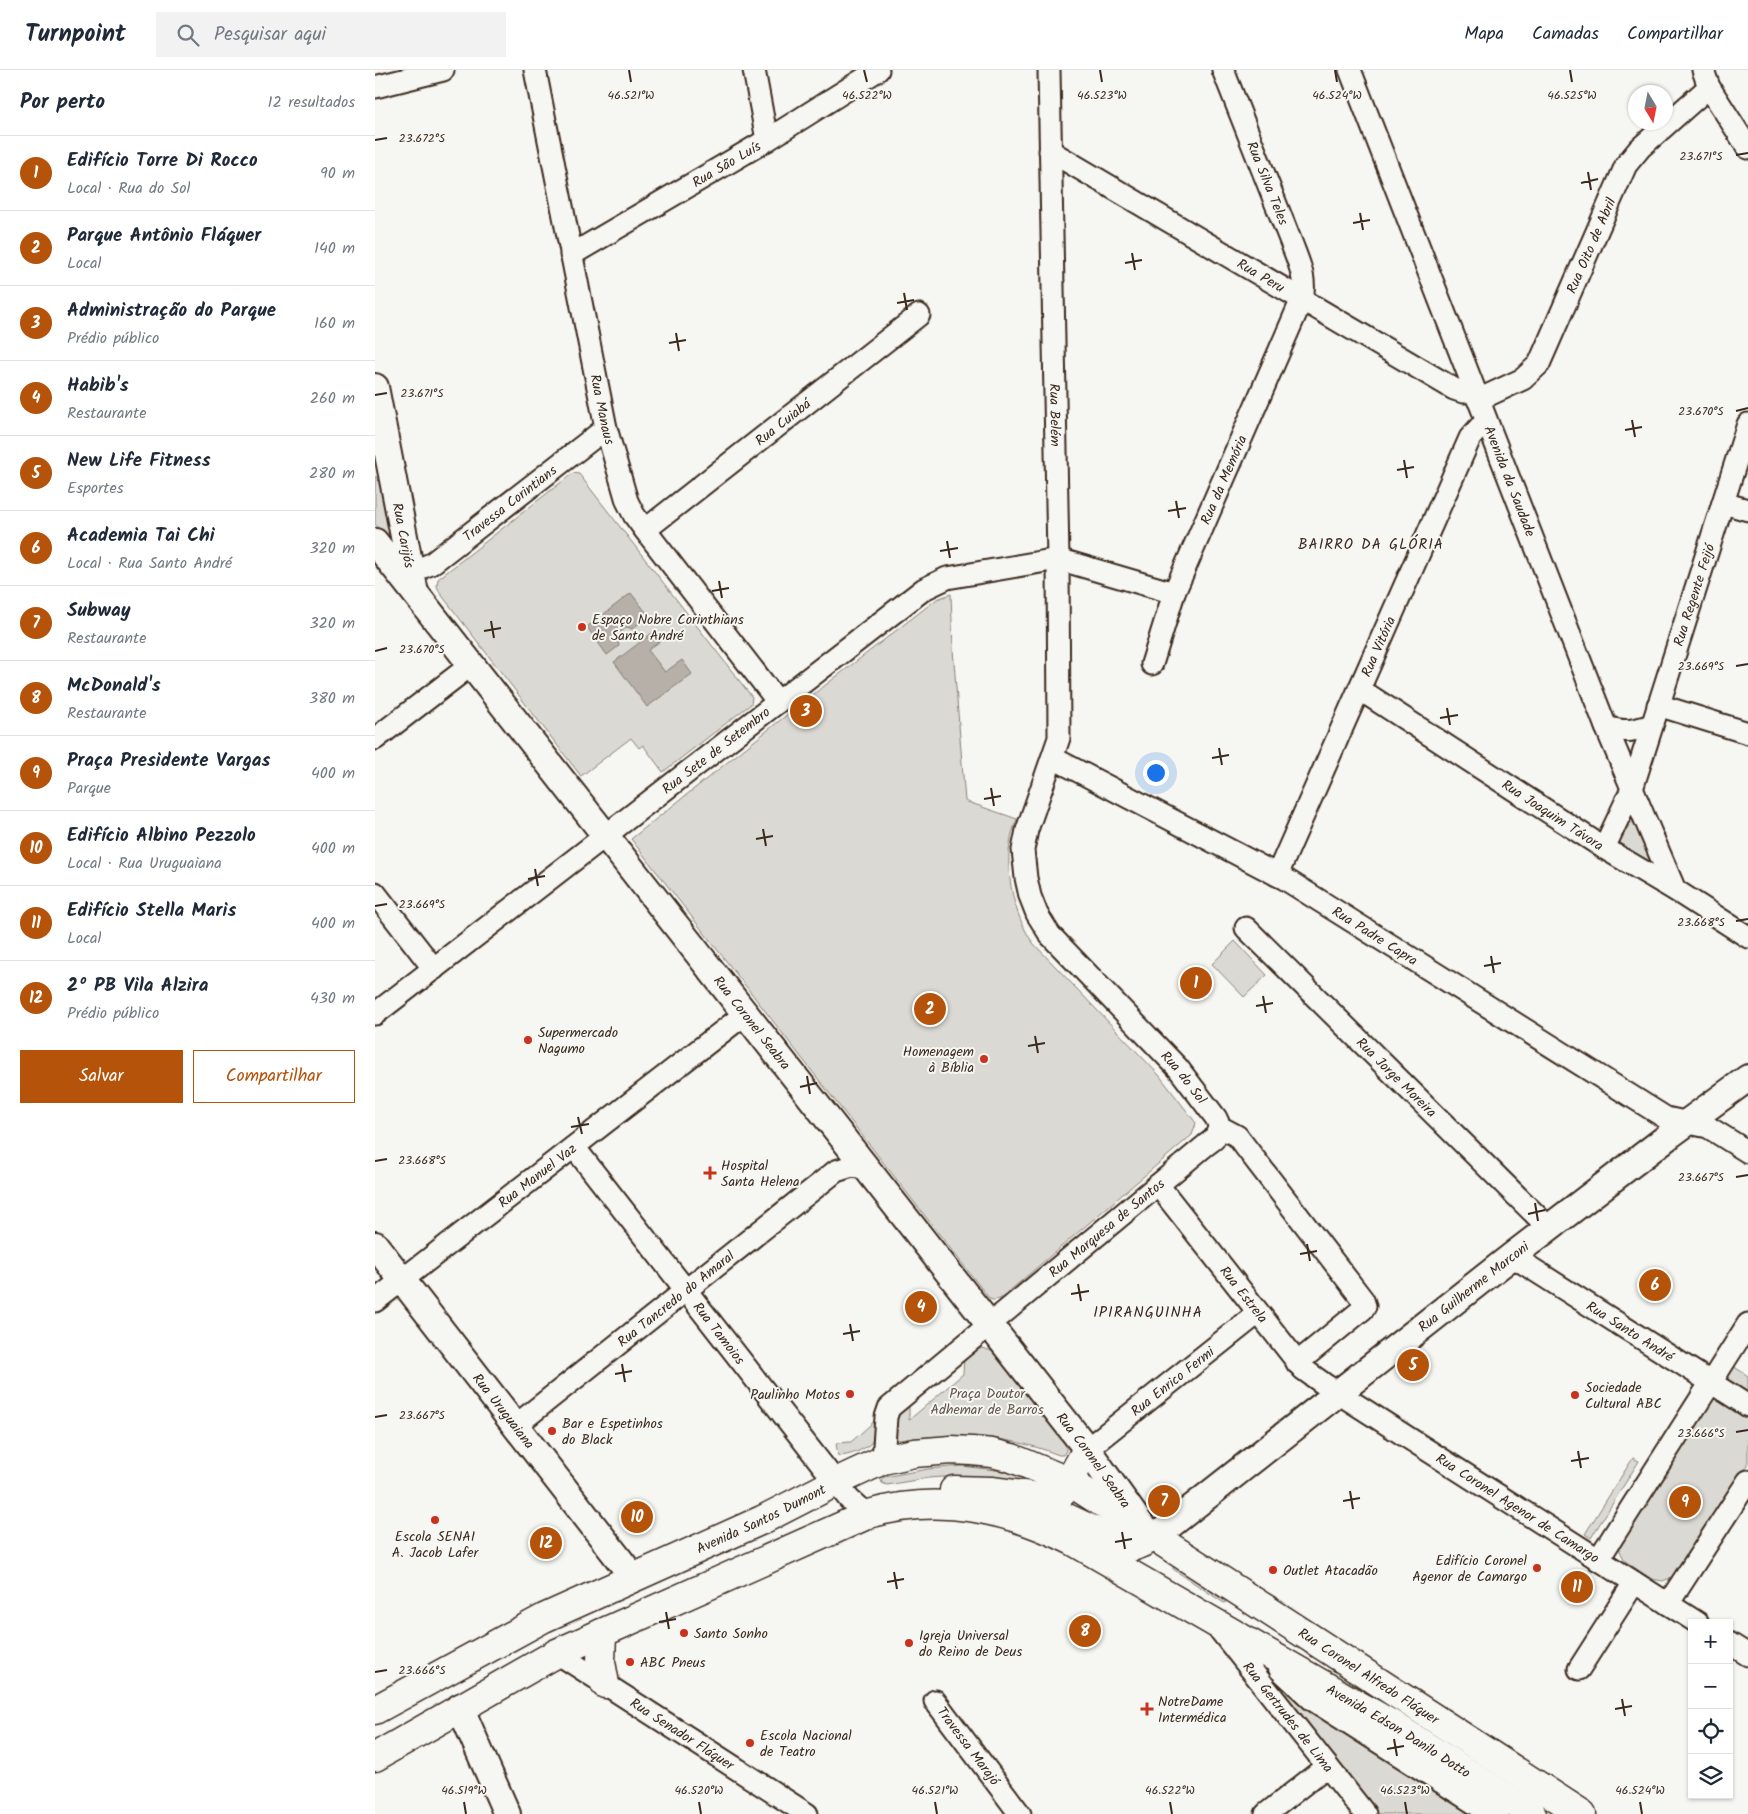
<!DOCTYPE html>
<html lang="pt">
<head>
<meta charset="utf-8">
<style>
	:root { --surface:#fff; --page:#f2f2f3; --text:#1f2937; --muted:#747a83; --line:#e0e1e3; --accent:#b45309 }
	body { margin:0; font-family:Kalam,sans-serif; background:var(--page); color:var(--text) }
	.controls { position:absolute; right:15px; bottom:15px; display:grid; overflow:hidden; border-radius:0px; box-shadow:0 1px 4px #0004 }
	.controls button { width:45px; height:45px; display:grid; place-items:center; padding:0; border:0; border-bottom:1px solid var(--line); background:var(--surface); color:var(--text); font:25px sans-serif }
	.compass { position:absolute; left:1253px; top:15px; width:45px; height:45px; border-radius:50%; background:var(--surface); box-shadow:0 1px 4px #0004; rotate:170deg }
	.you { position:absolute; left:780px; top:702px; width:18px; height:18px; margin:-12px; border:4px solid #fff; border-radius:50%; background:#1a73e8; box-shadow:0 0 0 8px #1a73e833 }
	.badge { display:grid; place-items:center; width:32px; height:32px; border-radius:50%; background:var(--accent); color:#fff; font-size:16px; font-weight:700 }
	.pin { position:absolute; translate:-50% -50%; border:2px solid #fff; box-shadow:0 1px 5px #0006 }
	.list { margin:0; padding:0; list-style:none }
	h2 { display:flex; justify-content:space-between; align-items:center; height:65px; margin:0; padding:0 20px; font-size:21px }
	h2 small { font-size:16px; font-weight:400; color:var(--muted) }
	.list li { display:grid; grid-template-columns:32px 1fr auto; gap:15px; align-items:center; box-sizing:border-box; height:75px; padding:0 20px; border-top:1px solid var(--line) }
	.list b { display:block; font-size:19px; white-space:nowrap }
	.list p { margin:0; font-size:16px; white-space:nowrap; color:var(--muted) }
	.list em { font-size:16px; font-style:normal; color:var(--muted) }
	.actions { display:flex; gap:10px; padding:15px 20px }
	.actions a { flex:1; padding:11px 0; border:1px solid var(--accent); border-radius:0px; text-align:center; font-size:18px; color:var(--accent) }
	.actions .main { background:var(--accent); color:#fff }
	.icon { flex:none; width:28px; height:28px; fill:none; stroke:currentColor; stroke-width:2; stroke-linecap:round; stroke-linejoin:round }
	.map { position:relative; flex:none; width:1373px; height:1744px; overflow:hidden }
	header { display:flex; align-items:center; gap:30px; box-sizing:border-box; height:70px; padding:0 25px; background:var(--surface); border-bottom:1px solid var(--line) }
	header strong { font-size:24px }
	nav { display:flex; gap:28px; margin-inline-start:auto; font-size:18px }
	.search { width:350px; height:45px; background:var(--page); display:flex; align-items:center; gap:12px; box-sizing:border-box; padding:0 18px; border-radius:0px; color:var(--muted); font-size:19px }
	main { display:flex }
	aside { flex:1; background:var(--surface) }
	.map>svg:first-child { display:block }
	.green { fill:#dad9d3; stroke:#8a8278 }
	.water { fill:#b6b0a9; stroke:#857a71 }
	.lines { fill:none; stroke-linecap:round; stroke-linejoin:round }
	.minor-casing { stroke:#3b2a1e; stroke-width:25 }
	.major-casing { stroke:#3b2a1e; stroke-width:30 }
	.highway-casing { stroke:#3b2a1e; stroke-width:31 }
	.minor { stroke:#f6f6f2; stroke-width:21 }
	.major { stroke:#f6f6f2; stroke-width:26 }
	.highway { stroke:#f6f6f2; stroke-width:28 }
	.ticks { fill:none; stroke:#3b2a1e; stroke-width:2 }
	.poi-dot { fill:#c8321e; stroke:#f6f6f2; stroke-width:2 }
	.labels { text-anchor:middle; stroke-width:4; stroke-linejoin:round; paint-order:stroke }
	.street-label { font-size:14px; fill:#3b2a1e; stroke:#f6f6f2 }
	.poi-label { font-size:14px; fill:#3b2a1e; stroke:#f6f6f2; text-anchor:start }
	.park-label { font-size:14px; fill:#63564b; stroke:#f6f6f2 }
	.neighbourhood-label { font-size:15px; letter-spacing:1px; fill:#3b2a1e; stroke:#f6f6f2 }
	.ticks-label { font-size:12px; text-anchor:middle; fill:#3b2a1e; stroke:#f6f6f2; stroke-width:4; stroke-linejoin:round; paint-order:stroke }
</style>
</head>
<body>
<header>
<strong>Turnpoint</strong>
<div class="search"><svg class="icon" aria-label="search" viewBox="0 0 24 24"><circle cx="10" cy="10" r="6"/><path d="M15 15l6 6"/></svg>Pesquisar aqui</div>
<nav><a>Mapa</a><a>Camadas</a><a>Compartilhar</a></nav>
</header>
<main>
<aside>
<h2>Por perto<small>12 resultados</small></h2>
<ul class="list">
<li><span class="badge">1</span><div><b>Edifício Torre Di Rocco</b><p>Local · Rua do Sol</p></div><em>90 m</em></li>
<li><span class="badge">2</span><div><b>Parque Antônio Fláquer</b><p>Local</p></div><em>140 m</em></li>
<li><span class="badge">3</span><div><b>Administração do Parque</b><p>Prédio público</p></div><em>160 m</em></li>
<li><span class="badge">4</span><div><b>Habib's</b><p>Restaurante</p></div><em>260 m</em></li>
<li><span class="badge">5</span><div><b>New Life Fitness</b><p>Esportes</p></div><em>280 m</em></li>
<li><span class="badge">6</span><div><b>Academia Tai Chi</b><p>Local · Rua Santo André</p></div><em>320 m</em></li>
<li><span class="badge">7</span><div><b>Subway</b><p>Restaurante</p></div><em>320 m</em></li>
<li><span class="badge">8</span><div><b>McDonald's</b><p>Restaurante</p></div><em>380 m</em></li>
<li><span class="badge">9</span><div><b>Praça Presidente Vargas</b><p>Parque</p></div><em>400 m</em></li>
<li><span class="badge">10</span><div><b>Edifício Albino Pezzolo</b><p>Local · Rua Uruguaiana</p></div><em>400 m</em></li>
<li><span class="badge">11</span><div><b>Edifício Stella Maris</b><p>Local</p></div><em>400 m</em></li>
<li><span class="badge">12</span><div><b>2º PB Vila Alzira</b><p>Prédio público</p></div><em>430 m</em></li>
</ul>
<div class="actions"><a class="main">Salvar</a><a>Compartilhar</a></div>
</aside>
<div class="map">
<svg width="1373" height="1744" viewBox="0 0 1373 1744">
	<rect width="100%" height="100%" fill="#f6f6f2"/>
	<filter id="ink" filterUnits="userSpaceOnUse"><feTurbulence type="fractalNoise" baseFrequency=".02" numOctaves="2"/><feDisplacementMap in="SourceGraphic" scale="10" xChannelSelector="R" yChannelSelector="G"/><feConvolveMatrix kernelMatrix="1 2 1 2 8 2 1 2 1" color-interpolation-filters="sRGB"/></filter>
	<g filter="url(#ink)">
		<!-- green -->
		<path class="green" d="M198,403L204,404L377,627L376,634L288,702L268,675L264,678L256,668L206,706L65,523L62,516L63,509Z
			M0,406L5,410L16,459L13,464L7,463L0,454Z
			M576,524L578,579L590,731L642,749C640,755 637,761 636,768C629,801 639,846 658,873L784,1005L821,1053L817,1065L625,1229L617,1230L614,1228L256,769L413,644L562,529Z
			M1256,752H1259L1262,754L1275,788L1274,792L1271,793L1246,777L1245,769Z
			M860,871L892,905L869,927L837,894Z
			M608,1278L619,1282L625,1287L683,1363L691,1374V1381L688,1385H684C630,1364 581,1363 524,1370L520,1369L518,1364L521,1345L534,1333V1350L588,1304L589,1286L595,1282Z
			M1358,1296L1373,1306V1325L1353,1311L1351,1303Z
			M1342,1327L1373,1345V1395L1302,1505L1288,1511L1276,1509L1250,1491L1245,1481L1246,1473L1337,1328Z
			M502,1349C501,1355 502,1364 499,1369C494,1379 474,1386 463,1386L461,1373L476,1372Z
			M1258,1388L1264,1391L1216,1468L1210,1464Z
			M587,1396L628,1401L670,1415L582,1406L553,1408L512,1415L507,1413L506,1410L509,1407L553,1399Z
			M798,1496H800L851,1532L849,1533L798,1499Z
			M911,1624H914L924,1634L1072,1730L1108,1744H1001L911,1630Z"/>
		<!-- water -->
		<path class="water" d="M256,523L274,546L257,559L252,557L242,565L244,576L232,585L212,557Z
			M281,560L288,569L273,580L290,602L307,590L317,604L272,637L239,592Z"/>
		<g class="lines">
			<!-- minor casing -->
			<g class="minor-casing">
				<g id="minor">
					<path id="s1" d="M160,0L231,358L252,431L259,445L270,460L403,632"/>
					<path d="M379,0L392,70"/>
					<path id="s2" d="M674,0L683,489L684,668L652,760L648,780L651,808L655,826L662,844L675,865L803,998L841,1048L845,1057L862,1066L988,1230L990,1236L988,1239L922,1293"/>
					<path id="s3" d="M975,0L1231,657L1300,820"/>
					<path d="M1328,0L1334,17L1373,78"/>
					<path d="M0,17L68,0"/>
					<path id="s4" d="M675,81L1079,319L1088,322L1099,321"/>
					<path id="s5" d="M196,185L392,70L503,0"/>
					<path id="s6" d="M1103,330L1148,309L1164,294L1251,95L1265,78L1334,17"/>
					<path d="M1348,433L1373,440"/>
					<path id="s7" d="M270,460L544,245"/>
					<path id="s8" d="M36,502L56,494L231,358"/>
					<path id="s9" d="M777,594L799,523L927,229C932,208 923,191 916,172L848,0"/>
					<path id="s10" d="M984,619L1229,778L1300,820L1373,867"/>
					<path d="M1283,635L1373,663"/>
					<path d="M1231,657C1250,663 1258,661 1277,655"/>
					<path d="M0,669L96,595"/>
					<path id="s11" d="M678,688L910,809L1291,1048L1333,1057L1373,1082"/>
					<path id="s12" d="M1229,778L1257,719L1373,354"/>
					<path id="s13" d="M902,805L1095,368L1104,358L1112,353"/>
					<path d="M0,823L59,899"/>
					<path id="s14" d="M871,858L1174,1158"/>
					<path id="s15" d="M0,944L549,519L572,508L683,489L799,523"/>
					<path id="s16" d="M199,1077L474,1429L483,1437L494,1444"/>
					<path id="s17" d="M783,1115L928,1299L949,1314L1323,1553"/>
					<path id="s18" d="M1137,1186L1373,1336"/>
					<path id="s19" d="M0,1231L370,944"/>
					<path id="s20" d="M140,1356L461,1101L477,1096L492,1098"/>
					<path id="s21" d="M712,1379L883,1243"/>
					<path id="s22" d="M508,1390L511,1347L514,1338L831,1075L839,1069L845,1057"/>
					<path d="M1223,1490L1373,1254"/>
					<path d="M1293,1534L1373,1411"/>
					<path id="s23" d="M844,1559L990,1744"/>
					<path d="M1354,1573L1373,1585"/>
					<path id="s24" d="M182,1583L432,1744"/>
					<path d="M1204,1599L1259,1513"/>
					<path id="s25" d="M560,1631L645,1744"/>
					<path d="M891,1744L952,1696"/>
				</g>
			</g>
			<!-- major casing -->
			<g class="major-casing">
				<g id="major">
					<path id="s26" d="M0,317L39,518"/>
					<path id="s27" d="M0,472L712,1379L769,1459"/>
					<path id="s28" d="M0,1175L258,1507"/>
					<path id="s29" d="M780,1467L1137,1186L1295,1065L1373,1008"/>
					<path d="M907,1598L938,1627L1121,1744"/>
					<path d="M85,1637L132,1744"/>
				</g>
			</g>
			<!-- highway casing -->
			<g class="highway-casing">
				<g id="highway">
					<path d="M579,1420L616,1421L672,1428L682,1427L688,1422L712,1379"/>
					<path d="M675,1440L752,1476H760L780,1467"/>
					<path d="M227,1563L226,1592L230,1614"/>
					<path id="s30" d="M0,1640L169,1548L387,1450L461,1412L508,1390L539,1383L576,1380L597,1381L617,1383L637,1388L695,1412L1207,1744"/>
					<path id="s31" d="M0,1687L182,1583L494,1444C565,1423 633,1439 698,1471L1021,1657L1157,1744"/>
				</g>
			</g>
			<!-- minor -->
			<use href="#minor" class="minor"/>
			<!-- major -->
			<use href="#major" class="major"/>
			<!-- highway -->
			<use href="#highway" class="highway"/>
		</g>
	</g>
	<!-- ticks -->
	<path class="ticks" d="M254,0L256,12M489,0L492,12M725,0L727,12M960,0L962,12M1195,0L1197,12M0,70L12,68M1361,85L1373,83M1213,102L1216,120M1206,113L1223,109M985,143L988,160M978,153L995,150M757,183L760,200M750,193L767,190M529,223L532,240M522,233L539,230M301,263L304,281M294,273L311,270M0,325L12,323M1361,341L1373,338M1257,350L1260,367M1250,360L1267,357M1029,390L1032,408M1022,400L1039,397M801,431L804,448M793,441L811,438M572,471L575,488M565,481L583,478M344,511L347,528M337,521L354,518M116,551L119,568M109,561L126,558M0,581L12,578M1361,596L1373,594M1072,638L1075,655M1065,648L1083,645M844,678L847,695M837,688L854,685M616,718L619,736M609,729L626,726M388,759L391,776M381,769L398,766M160,799L163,816M153,809L170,806M0,836L12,834M1361,851L1373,849M1116,886L1119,903M1109,896L1126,893M888,926L891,943M881,936L898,933M660,966L663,983M653,976L670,973M432,1006L435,1024M425,1017L442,1013M203,1047L207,1064M196,1057L214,1054M0,1091L12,1089M1361,1107L1373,1105M1160,1133L1163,1151M1153,1144L1170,1140M932,1174L935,1191M925,1184L942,1181M703,1214L706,1231M696,1224L714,1221M475,1254L478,1271M468,1264L485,1261M247,1294L250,1312M240,1304L257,1301M0,1347L12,1345M1361,1362L1373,1360M1203,1381L1206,1398M1196,1391L1214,1388M975,1421L978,1439M968,1431L985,1428M747,1462L750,1479M740,1472L757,1469M519,1502L522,1519M512,1512L529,1509M291,1542L294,1559M284,1552L301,1549M0,1602L12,1600M1247,1629L1250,1646M1240,1639L1257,1636M1019,1669L1022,1686M1012,1679L1029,1676M89,1732L91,1744M324,1732L326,1744M560,1732L562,1744M795,1732L797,1744M1030,1732L1032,1744M1265,1732L1267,1744"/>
	<!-- markers -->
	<g class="poi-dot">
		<circle cx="207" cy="557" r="5"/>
		<circle cx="153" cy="970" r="5"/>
		<circle cx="609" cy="989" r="5"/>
		<path d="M332.5 1095.5h5v5h5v5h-5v5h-5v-5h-5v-5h5z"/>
		<circle cx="475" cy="1324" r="5"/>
		<circle cx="1200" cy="1325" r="5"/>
		<circle cx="177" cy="1361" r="5"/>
		<circle cx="60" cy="1450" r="5"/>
		<circle cx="1162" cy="1498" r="5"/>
		<circle cx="898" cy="1500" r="5"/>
		<circle cx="309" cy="1563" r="5"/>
		<circle cx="534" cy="1573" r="5"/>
		<circle cx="255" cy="1592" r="5"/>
		<path d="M769.5 1631.5h5v5h5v5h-5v5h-5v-5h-5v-5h5z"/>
		<circle cx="375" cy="1673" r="5"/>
	</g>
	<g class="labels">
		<!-- street labels -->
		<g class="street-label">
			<text dy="5" stroke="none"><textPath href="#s5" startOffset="180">Rua São Luís</textPath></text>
			<text transform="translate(893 113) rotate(68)" y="5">Rua Silva Teles</text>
			<text dy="5" stroke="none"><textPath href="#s6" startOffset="201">Rua Oito de Abril</textPath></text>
			<text dy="5" stroke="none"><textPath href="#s4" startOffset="245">Rua Peru</textPath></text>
			<text dy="5" stroke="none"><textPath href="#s1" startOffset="346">Rua Manaus</textPath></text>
			<text dy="5" stroke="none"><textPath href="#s2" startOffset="345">Rua Belém</textPath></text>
			<text dy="5" stroke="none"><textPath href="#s7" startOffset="175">Rua Cuiabá</textPath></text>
			<text dy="5" stroke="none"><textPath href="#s9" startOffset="198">Rua da Memória</textPath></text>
			<text dy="5" stroke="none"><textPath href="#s3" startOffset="441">Avenida da Saudade</textPath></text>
			<text dy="5" stroke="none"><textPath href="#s8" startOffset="121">Travessa Corintians</textPath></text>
			<text dy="5" stroke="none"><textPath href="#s26" startOffset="151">Rua Carijós</textPath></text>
			<text dy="5" stroke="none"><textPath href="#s12" startOffset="269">Rua Regente Feijó</textPath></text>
			<text dy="5" stroke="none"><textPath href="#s13" startOffset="250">Rua Vitória</textPath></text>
			<text dy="5" stroke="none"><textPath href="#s15" startOffset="431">Rua Sete de Setembro</textPath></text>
			<text dy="5" stroke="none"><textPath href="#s10" startOffset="231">Rua Joaquim Távora</textPath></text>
			<text dy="5" stroke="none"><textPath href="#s11" startOffset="368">Rua Padre Capra</textPath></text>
			<text dy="5" stroke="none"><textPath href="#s27" startOffset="611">Rua Coronel Seabra</textPath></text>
			<text dy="5" stroke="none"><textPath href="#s2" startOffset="1072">Rua do Sol</textPath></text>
			<text dy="5" stroke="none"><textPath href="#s14" startOffset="212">Rua Jorge Moreira</textPath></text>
			<text dy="5" stroke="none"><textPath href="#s19" startOffset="205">Rua Manuel Vaz</textPath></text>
			<text dy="5" stroke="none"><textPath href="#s22" startOffset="335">Rua Marquesa de Santos</textPath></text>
			<text dy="5" stroke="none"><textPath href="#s29" startOffset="405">Rua Guilherme Marconi</textPath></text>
			<text dy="5" stroke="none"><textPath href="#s17" startOffset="139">Rua Estrela</textPath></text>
			<text dy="5" stroke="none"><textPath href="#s20" startOffset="205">Rua Tancredo do Amaral</textPath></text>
			<text dy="5" stroke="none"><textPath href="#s18" startOffset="140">Rua Santo André</textPath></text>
			<text dy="5" stroke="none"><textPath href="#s16" startOffset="236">Rua Tamoios</textPath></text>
			<text dy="5" stroke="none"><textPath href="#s21" startOffset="109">Rua Enrico Fermi</textPath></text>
			<text dy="5" stroke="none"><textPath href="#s28" startOffset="210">Rua Uruguaiana</textPath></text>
			<text dy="5" stroke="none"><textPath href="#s27" startOffset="1166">Rua Coronel Seabra</textPath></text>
			<text dy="5" stroke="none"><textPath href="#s17" startOffset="490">Rua Coronel Agenor de Camargo</textPath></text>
			<text dy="5" stroke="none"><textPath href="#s30" startOffset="431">Avenida Santos Dumont</textPath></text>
			<text dy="5" stroke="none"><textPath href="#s30" startOffset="1116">Rua Coronel Alfredo Fláquer</textPath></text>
			<text dy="5" stroke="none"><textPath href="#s23" startOffset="112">Rua Gertrudes de Lima</textPath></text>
			<text dy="5" stroke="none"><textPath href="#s31" startOffset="1139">Avenida Edson Danilo Dotto</textPath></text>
			<text dy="5" stroke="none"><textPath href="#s24" startOffset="149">Rua Senador Fláquer</textPath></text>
			<text dy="5" stroke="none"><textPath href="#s25" startOffset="56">Travessa Marajó</textPath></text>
		</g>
		<!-- poi labels -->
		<g class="poi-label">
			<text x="217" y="554">Espaço Nobre Corinthians<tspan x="217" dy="16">de Santo André</tspan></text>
			<text x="163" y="967">Supermercado<tspan x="163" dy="16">Nagumo</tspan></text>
			<text x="599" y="986" text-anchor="end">Homenagem<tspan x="599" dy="16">à Bíblia</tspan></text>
			<text x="346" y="1100">Hospital<tspan x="346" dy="16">Santa Helena</tspan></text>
			<text x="1210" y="1322">Sociedade<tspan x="1210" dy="16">Cultural ABC</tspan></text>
			<text x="465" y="1329" text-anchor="end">Paulinho Motos</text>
			<text x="187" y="1358">Bar e Espetinhos<tspan x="187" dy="16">do Black</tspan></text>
			<text x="60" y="1471" text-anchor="middle">Escola SENAI<tspan x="60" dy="16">A. Jacob Lafer</tspan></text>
			<text x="1152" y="1495" text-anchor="end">Edifício Coronel<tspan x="1152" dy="16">Agenor de Camargo</tspan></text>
			<text x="908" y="1505">Outlet Atacadão</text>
			<text x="319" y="1568">Santo Sonho</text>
			<text x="544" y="1570">Igreja Universal<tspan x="544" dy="16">do Reino de Deus</tspan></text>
			<text x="265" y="1597">ABC Pneus</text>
			<text x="783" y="1636">NotreDame<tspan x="783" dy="16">Intermédica</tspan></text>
			<text x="385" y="1670">Escola Nacional<tspan x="385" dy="16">de Teatro</tspan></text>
		</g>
		<!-- park labels -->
		<g class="park-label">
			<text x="612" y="1328">Praça Doutor<tspan x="612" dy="16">Adhemar de Barros</tspan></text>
		</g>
		<!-- neighbourhood labels -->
		<g class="neighbourhood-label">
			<text x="996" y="479">BAIRRO DA GLÓRIA</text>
			<text x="773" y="1247">IPIRANGUINHA</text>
		</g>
	</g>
	<g class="ticks-label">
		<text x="256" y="29">46.521°W</text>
		<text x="492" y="29">46.522°W</text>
		<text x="727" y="29">46.523°W</text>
		<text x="962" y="29">46.524°W</text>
		<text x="1197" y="29">46.525°W</text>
		<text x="47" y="72">23.672°S</text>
		<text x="1326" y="90">23.671°S</text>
		<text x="47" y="327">23.671°S</text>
		<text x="1326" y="345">23.670°S</text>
		<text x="47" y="583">23.670°S</text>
		<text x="1326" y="600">23.669°S</text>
		<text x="47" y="838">23.669°S</text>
		<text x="1326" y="856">23.668°S</text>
		<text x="47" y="1094">23.668°S</text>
		<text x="1326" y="1111">23.667°S</text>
		<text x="47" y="1349">23.667°S</text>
		<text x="1326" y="1367">23.666°S</text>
		<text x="47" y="1604">23.666°S</text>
		<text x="89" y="1724">46.519°W</text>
		<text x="324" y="1724">46.520°W</text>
		<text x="560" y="1724">46.521°W</text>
		<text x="795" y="1724">46.522°W</text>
		<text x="1030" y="1724">46.523°W</text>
		<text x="1265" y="1724">46.524°W</text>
	</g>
</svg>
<div class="controls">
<button>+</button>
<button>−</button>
<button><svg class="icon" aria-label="locate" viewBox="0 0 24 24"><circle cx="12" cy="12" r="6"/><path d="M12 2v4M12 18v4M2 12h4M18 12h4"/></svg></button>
<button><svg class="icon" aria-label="layers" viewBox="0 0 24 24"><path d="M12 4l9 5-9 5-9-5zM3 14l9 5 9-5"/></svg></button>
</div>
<svg class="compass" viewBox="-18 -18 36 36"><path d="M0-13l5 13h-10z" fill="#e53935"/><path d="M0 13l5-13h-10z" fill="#747a83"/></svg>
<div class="you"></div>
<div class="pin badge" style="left:821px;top:913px">1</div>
<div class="pin badge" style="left:555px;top:939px">2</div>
<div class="pin badge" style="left:431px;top:641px">3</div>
<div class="pin badge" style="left:546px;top:1237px">4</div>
<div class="pin badge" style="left:1038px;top:1295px">5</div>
<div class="pin badge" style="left:1280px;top:1215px">6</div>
<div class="pin badge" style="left:789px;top:1431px">7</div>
<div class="pin badge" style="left:710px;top:1561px">8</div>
<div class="pin badge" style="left:1310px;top:1432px">9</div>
<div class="pin badge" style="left:262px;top:1447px">10</div>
<div class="pin badge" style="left:1202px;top:1517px">11</div>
<div class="pin badge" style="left:171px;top:1473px">12</div>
</div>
</main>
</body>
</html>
